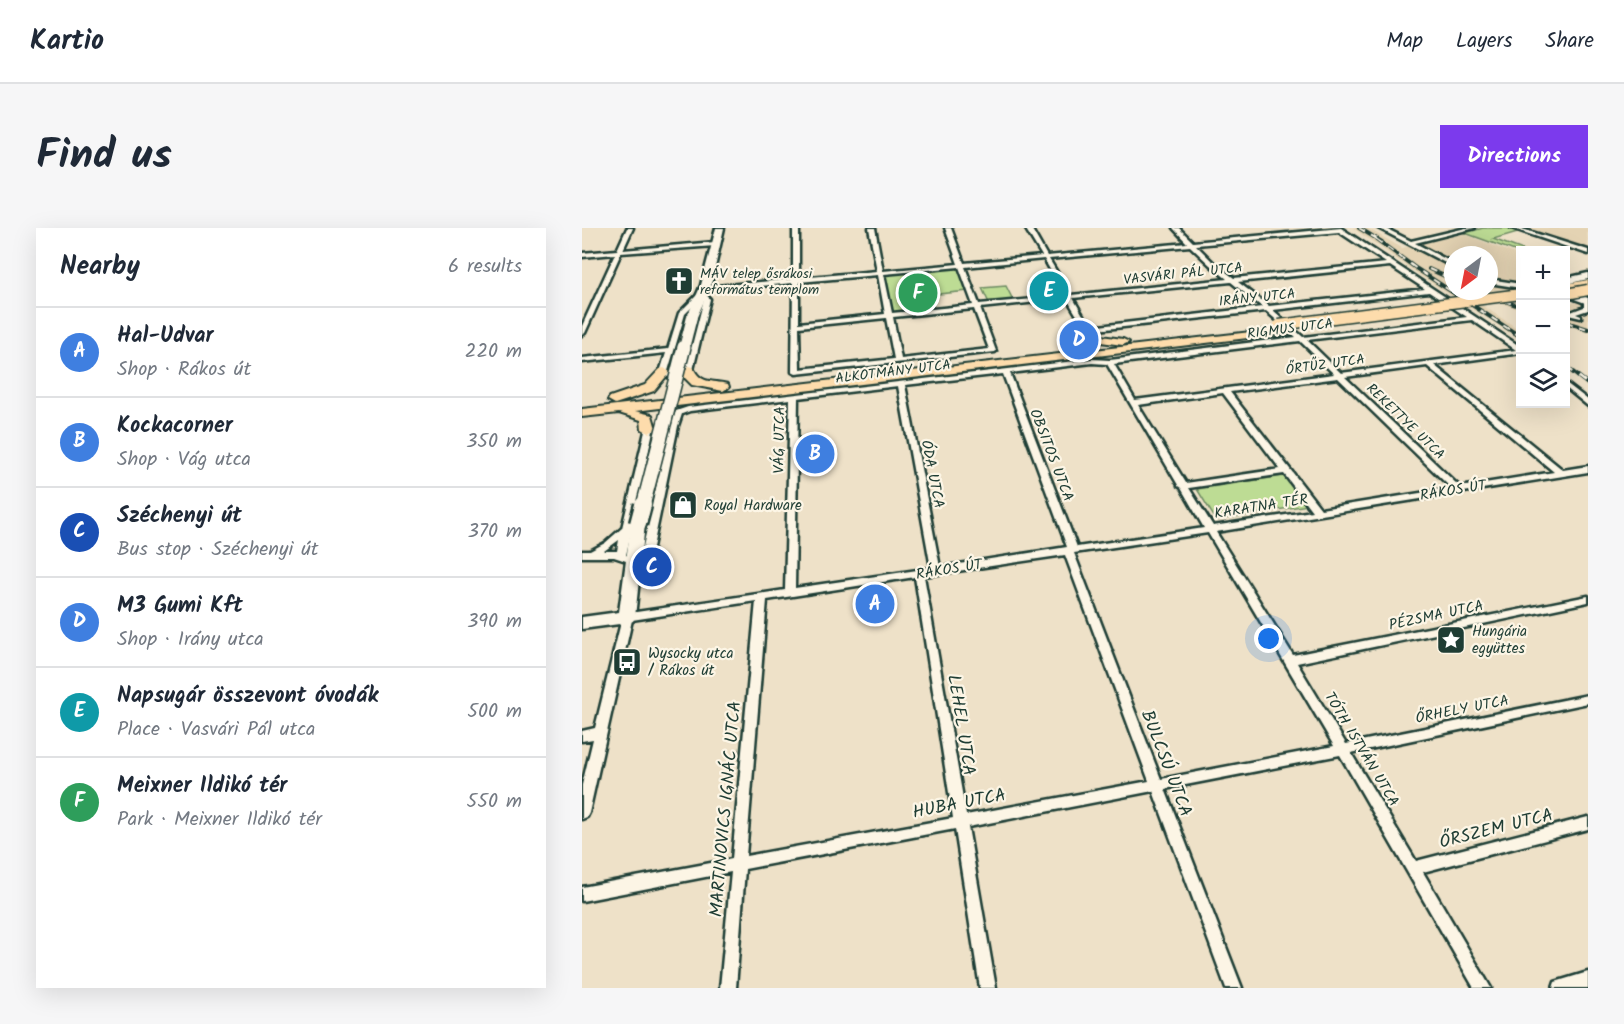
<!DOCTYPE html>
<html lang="en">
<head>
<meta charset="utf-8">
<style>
	:root { --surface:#fff; --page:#f6f6f7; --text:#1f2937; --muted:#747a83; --line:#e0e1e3; --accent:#7c3aed }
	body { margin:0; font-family:Kalam,sans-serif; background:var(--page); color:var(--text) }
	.controls { position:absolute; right:18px; top:18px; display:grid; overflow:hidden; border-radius:0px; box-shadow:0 6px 24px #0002 }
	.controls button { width:54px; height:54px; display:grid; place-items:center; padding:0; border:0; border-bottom:2px solid var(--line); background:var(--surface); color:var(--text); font:30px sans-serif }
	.compass { position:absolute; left:862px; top:18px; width:54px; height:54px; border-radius:50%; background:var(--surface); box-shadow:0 6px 24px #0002; rotate:212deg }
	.you { position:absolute; left:687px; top:411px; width:21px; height:21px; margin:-15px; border:4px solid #fff; border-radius:50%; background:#1a73e8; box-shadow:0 0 0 9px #1a73e833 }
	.badge { display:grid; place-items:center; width:39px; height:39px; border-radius:50%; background:var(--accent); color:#fff; font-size:20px; font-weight:700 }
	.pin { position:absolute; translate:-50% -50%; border:3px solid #fff; box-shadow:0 2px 6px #0006 }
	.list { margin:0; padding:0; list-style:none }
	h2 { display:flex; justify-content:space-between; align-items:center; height:78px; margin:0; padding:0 24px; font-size:26px }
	h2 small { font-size:20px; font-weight:400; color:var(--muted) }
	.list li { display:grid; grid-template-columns:39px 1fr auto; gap:18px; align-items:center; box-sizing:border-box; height:90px; padding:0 24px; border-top:2px solid var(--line) }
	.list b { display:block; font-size:22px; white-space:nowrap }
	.list p { margin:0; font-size:20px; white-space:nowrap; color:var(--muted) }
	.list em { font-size:20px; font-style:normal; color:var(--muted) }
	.icon { flex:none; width:33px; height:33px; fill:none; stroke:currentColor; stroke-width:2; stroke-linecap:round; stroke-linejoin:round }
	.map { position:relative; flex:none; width:1006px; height:760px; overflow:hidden; border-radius:0px }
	header { display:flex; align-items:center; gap:36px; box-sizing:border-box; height:84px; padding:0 30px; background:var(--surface); border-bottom:2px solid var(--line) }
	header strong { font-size:28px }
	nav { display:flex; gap:33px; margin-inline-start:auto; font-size:21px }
	.intro { display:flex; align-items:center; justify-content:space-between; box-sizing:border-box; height:144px; padding:0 36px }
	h1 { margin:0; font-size:42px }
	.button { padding:15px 27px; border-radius:0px; background:var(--accent); color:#fff; font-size:21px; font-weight:700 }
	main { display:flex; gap:36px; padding:0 36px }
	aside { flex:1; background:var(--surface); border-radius:0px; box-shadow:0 6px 24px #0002 }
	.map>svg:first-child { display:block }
	.built { fill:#e4d3b3 }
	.green { fill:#bddc94; stroke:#6e8c64; stroke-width:1.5 }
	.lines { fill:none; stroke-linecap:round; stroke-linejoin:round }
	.street-casing { stroke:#1f3d34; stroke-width:5 }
	.secondary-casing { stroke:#1f3d34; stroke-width:5 }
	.primary-casing { stroke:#1f3d34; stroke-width:4 }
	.street { fill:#fcf5e5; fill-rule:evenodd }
	.secondary { fill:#fcf5e5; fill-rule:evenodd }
	.primary { fill:#fddcac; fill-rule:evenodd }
	.rail-far1-casing { stroke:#1f3d34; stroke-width:4 }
	.rail-casing { stroke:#1f3d34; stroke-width:4.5 }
	.rail-far1 { stroke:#fcf5e5; stroke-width:2; stroke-dasharray:7; stroke-linecap:butt }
	.rail { stroke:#fcf5e5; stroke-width:3; stroke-dasharray:8; stroke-linecap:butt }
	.secondary-bridge-far2-casing { stroke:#1f3d34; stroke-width:12; stroke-linecap:butt }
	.secondary-bridge-far1-casing { stroke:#1f3d34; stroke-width:16; stroke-linecap:butt }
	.secondary-bridge-casing { stroke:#1f3d34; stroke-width:21; stroke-linecap:butt }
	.primary-bridge-casing { stroke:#1f3d34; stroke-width:13; stroke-linecap:butt }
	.secondary-bridge-far2 { stroke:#fcf5e5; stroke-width:10 }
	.secondary-bridge-far1 { stroke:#fcf5e5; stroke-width:13 }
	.secondary-bridge { stroke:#fcf5e5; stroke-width:16 }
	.primary-bridge { stroke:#fddcac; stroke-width:10 }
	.labels { text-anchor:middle; stroke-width:4.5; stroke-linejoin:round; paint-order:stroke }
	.far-poi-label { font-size:14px; fill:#1f3d34; stroke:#fcf5e5; text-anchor:start }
	.far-street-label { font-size:14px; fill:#1f3d34; stroke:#fcf5e5 }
	.street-label { font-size:15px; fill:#1f3d34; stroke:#fcf5e5 }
	.poi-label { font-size:15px; fill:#1f3d34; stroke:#fcf5e5; text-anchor:start }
	.near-street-label { font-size:18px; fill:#1f3d34; stroke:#fcf5e5 }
</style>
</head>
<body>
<header>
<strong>Kartio</strong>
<nav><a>Map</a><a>Layers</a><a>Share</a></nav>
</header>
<div class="intro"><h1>Find us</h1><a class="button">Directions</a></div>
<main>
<aside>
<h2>Nearby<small>6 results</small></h2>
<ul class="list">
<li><span class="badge" style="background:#3f7fe0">A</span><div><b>Hal-Udvar</b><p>Shop · Rákos út</p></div><em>220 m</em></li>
<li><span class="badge" style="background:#3f7fe0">B</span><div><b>Kockacorner</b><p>Shop · Vág utca</p></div><em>350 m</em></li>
<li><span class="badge" style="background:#1a4fb4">C</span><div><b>Széchenyi út</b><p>Bus stop · Széchenyi út</p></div><em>370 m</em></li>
<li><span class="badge" style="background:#3f7fe0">D</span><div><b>M3 Gumi Kft</b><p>Shop · Irány utca</p></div><em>390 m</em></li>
<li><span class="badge" style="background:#0f9aa8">E</span><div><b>Napsugár összevont óvodák</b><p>Place · Vasvári Pál utca</p></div><em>500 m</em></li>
<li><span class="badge" style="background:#2e9e5b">F</span><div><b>Meixner Ildikó tér</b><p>Park · Meixner Ildikó tér</p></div><em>550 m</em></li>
</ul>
</aside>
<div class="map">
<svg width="1006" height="760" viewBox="0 0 1006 760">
	<rect width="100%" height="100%" fill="#eee1c8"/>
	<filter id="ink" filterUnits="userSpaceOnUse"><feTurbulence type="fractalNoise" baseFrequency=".0167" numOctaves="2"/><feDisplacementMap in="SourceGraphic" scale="12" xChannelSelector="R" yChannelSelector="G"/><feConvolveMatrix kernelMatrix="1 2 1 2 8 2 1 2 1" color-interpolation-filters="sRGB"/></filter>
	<g filter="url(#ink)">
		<!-- built -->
		<path class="built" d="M771,0H785L820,20L882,6L938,28V63L917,67L938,75V82L890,63H907V27H871V55L858,50L871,58V63H878L938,102V111L839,48Z
			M941,0H1005L1006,20H1000Z
			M1006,72V104L984,97V76Z"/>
		<!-- green -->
		<path class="green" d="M901,0H929L939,3L911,11L941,22L938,25L883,5Z
			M377,39L386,63L347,67L353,83L311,87L301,46Z
			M424,58L431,72L407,75L400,60Z
			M702,248L726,277L634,292L615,261Z"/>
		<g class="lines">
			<!-- street casing -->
			<g class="street-casing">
				<path id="street" d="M45,0H51L41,22L133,14L136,16L133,18L39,25L3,105L0,107V98L33,26L0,29V25L35,22Z
					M211,0H217V50L295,43L287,0H293L301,43L376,36L363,0H369L382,35L460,28L443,0H449L465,28L605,15L591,0H597L611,14L759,0L939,119V125L852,137L981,242L1006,238V244L634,304L711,427L1006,368V374L715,435L764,516L1006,467V475L769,525L834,633L1006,589V601L841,644L909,760H892L758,527L583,561L660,760H644L571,563L386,599L414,760H398L373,601L163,641L154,760H138L149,644L0,673V659L150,631L174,373L50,392L7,585L5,589L0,591V557L11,511L0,513V503L13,500L41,386L203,362L208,171L108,183L100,186L96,198L69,329L52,341L47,338L59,328L87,201L71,203L44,327L49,330L44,333L32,329H0V323H8L23,315L40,300L64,199L89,196L94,183L106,179L510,131L528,132L714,109L684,83L506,103L503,101L485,71L398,80L414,123L413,124L214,146L210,144L211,55L123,63L120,61L123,59L211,51ZM757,4L804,35L652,50L632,35L614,17ZM608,18L628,37L645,51L489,67L467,31ZM462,31L483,68L397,76L383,39ZM808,38L843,61L687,78L656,54ZM377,39L391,77L310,85L302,46ZM296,47L303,86L217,95V54ZM649,54L680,79L508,99L491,70ZM847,64L885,89L721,109L691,82ZM392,81L407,121L319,131L311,89ZM304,90L312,131L218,141L217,99ZM890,92L934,122L759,145L725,112ZM718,113L752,146L553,172L532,136ZM510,135L525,136L596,257V258L599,260L622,300L495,319L428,145ZM845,138L972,244L878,259L763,149ZM421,146L485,319L358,339L323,157ZM756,150L869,260L739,281L648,164ZM316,158L349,340L213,360L216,170ZM641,165L698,241L604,255L556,177ZM702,246L730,283L631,298L607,260ZM626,305L752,518L579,551L492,325ZM37,312L35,323H22ZM483,327L567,553L384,587L342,348ZM333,349L371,590L164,628L185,372Z
					M796,0H803L829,13L884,0H893L833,15L871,35V39Z
					M929,0H937L1006,22V26Z
					M907,51L939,56V60L907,55Z
					M118,64H122L128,71L111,142C101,150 90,152 79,146L78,144L84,125L0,134V130L86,121L97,85ZM120,69L122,71L104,141C98,145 92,147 86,143L103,86Z
					M1006,71V82L994,86L999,88V90L986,87V85L1002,79V73Z
					M984,155L1006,172V178L984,160Z
					M1006,744V760H971L973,754Z"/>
			</g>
			<!-- secondary casing -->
			<g class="secondary-casing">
				<path id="secondary" d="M134,0H142L129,57L115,89L106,91L105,89L119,57Z
					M1006,45V51L984,56V50Z
					M984,62L1006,70V76L984,68Z
					M56,292L63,296L53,389L51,393L45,395L0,401V389L37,384L49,296Z"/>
			</g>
			<!-- primary casing -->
			<g class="primary-casing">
				<path id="primary" d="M1006,52V58L984,62V56Z
					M506,98L519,108L541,111L547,114L541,117L511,113L500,101Z
					M703,100L707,101V105L53,183L70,187L74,201L67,205L60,201L59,192L37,185L0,189V181Z
					M107,138L111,139C118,156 129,152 146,156L147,159L141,163L110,157L101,148V142Z
					M82,140L88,144L72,163L33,176L26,172L28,169L63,157L78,141Z"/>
			</g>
			<!-- street -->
			<use href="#street" class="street"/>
			<!-- secondary -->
			<use href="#secondary" class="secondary"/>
			<!-- primary -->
			<use href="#primary" class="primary"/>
			<!-- rail-far1 casing -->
			<g class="rail-far1-casing">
				<path id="rail-far1" d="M777,0L800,14
					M794,11L835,41L939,109
					M847,41L871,52
					M896,63L939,79
					M984,94L1006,101"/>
			</g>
			<!-- rail casing -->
			<g class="rail-casing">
				<path id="rail" d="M984,139L1006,156"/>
			</g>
			<!-- rail-far1 -->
			<use href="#rail-far1" class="rail-far1"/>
			<!-- rail -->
			<use href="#rail" class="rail"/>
			<!-- secondary-bridge-far2 casing -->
			<g class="secondary-bridge-far2-casing">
				<path id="secondary-bridge-far2" d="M102,120L110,89"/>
			</g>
			<!-- secondary-bridge-far1 casing -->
			<g class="secondary-bridge-far1-casing">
				<path id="secondary-bridge-far1" d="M61,278L102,119"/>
			</g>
			<!-- secondary-bridge casing -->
			<g class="secondary-bridge-casing">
				<path id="secondary-bridge" d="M56,296L61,277"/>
			</g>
			<!-- primary-bridge casing -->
			<g class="primary-bridge-casing">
				<path id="primary-bridge" d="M984,66L1006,62
					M697,97L939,66"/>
			</g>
			<!-- secondary-bridge-far2 -->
			<use href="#secondary-bridge-far2" class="secondary-bridge-far2"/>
			<!-- secondary-bridge-far1 -->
			<use href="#secondary-bridge-far1" class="secondary-bridge-far1"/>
			<!-- secondary-bridge -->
			<use href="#secondary-bridge" class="secondary-bridge"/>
			<!-- primary-bridge -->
			<use href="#primary-bridge" class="primary-bridge"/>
		</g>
	</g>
	<!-- icons -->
	<defs>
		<g id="church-square" transform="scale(1.5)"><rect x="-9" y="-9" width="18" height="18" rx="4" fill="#1f3d34" stroke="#fcf5e5"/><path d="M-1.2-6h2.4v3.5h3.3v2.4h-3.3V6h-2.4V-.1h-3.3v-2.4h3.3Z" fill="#fff"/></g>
		<g id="shop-square" transform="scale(1.5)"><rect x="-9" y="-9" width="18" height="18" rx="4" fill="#1f3d34" stroke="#fcf5e5"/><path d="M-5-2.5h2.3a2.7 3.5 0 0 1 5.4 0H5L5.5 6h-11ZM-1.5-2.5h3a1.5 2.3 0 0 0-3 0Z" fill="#fff"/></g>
		<g id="sight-square" transform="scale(1.5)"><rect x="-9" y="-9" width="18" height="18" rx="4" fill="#1f3d34" stroke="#fcf5e5"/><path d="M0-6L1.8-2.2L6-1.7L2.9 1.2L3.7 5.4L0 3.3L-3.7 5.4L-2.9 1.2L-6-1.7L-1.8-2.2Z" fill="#fff"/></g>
		<g id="bus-square" transform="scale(1.5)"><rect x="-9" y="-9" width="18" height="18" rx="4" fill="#1f3d34" stroke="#fcf5e5"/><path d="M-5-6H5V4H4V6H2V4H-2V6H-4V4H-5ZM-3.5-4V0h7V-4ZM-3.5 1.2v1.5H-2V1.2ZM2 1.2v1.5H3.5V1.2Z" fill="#fff"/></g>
	</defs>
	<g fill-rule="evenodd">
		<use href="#church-square" x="97" y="53"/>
		<use href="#shop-square" x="101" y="277"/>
		<use href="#sight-square" x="869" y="412"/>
		<use href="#bus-square" x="45" y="434"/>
	</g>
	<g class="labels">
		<!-- far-poi labels -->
		<g class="far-poi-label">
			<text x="118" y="50">MÁV telep ősrákosi<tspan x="118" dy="16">református templom</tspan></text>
		</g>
		<!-- far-street labels -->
		<g class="far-street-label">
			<text transform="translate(601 45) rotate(-6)" y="5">VASVÁRI PÁL UTCA</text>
			<text transform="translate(675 69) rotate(-6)" y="5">IRÁNY UTCA</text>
			<text transform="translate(708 100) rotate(-7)" y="5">RIGMUS UTCA</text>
			<text transform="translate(743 136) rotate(-8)" y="5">ŐRTŰZ UTCA</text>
			<text transform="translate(311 143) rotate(-7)" y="5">ALKOTMÁNY UTCA</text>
			<text transform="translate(824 193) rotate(44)" y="5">REKETTYE UTCA</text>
		</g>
		<!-- street labels -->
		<g class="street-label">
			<text transform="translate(197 212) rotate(-89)" y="5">VÁG UTCA</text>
			<text transform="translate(470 227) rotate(69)" y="5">OBSITOS UTCA</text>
			<text transform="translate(351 246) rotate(79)" y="5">ÓDA UTCA</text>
			<text transform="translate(871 262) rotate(-9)" y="5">RÁKOS ÚT</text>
			<text transform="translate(679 278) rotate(-9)" y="5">KARATNA TÉR</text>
			<text transform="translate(367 341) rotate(-9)" y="5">RÁKOS ÚT</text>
			<text transform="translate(854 387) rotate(-12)" y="5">PÉZSMA UTCA</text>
			<text transform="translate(880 481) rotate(-11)" y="5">ŐRHELY UTCA</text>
			<text transform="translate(780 521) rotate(59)" y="5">TÓTH ISTVÁN UTCA</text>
		</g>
		<!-- poi labels -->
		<g class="poi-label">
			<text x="122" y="282">Royal Hardware</text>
			<text x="890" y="408">Hungária<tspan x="890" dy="17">együttes</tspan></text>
			<text x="66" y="430">Wysocky utca<tspan x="66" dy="17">/ Rákos út</tspan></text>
		</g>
		<!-- near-street labels -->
		<g class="near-street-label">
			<text transform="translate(380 497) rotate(81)" y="6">LEHEL UTCA</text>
			<text transform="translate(585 535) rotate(69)" y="6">BULCSÚ UTCA</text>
			<text transform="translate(377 575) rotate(-11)" y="6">HUBA UTCA</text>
			<text transform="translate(143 581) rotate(-85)" y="6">MARTINOVICS IGNÁC UTCA</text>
			<text transform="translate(914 600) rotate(-14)" y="6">ŐRSZEM UTCA</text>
		</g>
	</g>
</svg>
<div class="controls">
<button>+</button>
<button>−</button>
<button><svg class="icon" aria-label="layers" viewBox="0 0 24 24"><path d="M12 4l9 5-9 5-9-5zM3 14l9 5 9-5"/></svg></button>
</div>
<svg class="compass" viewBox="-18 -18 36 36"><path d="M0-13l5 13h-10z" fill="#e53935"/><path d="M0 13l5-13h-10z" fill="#747a83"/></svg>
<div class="you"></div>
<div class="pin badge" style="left:293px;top:376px;background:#3f7fe0">A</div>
<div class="pin badge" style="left:233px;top:226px;background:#3f7fe0">B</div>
<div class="pin badge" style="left:70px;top:339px;background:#1a4fb4">C</div>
<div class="pin badge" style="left:497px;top:112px;background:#3f7fe0">D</div>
<div class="pin badge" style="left:467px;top:63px;background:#0f9aa8">E</div>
<div class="pin badge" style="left:336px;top:65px;background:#2e9e5b">F</div>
</div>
</main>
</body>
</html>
